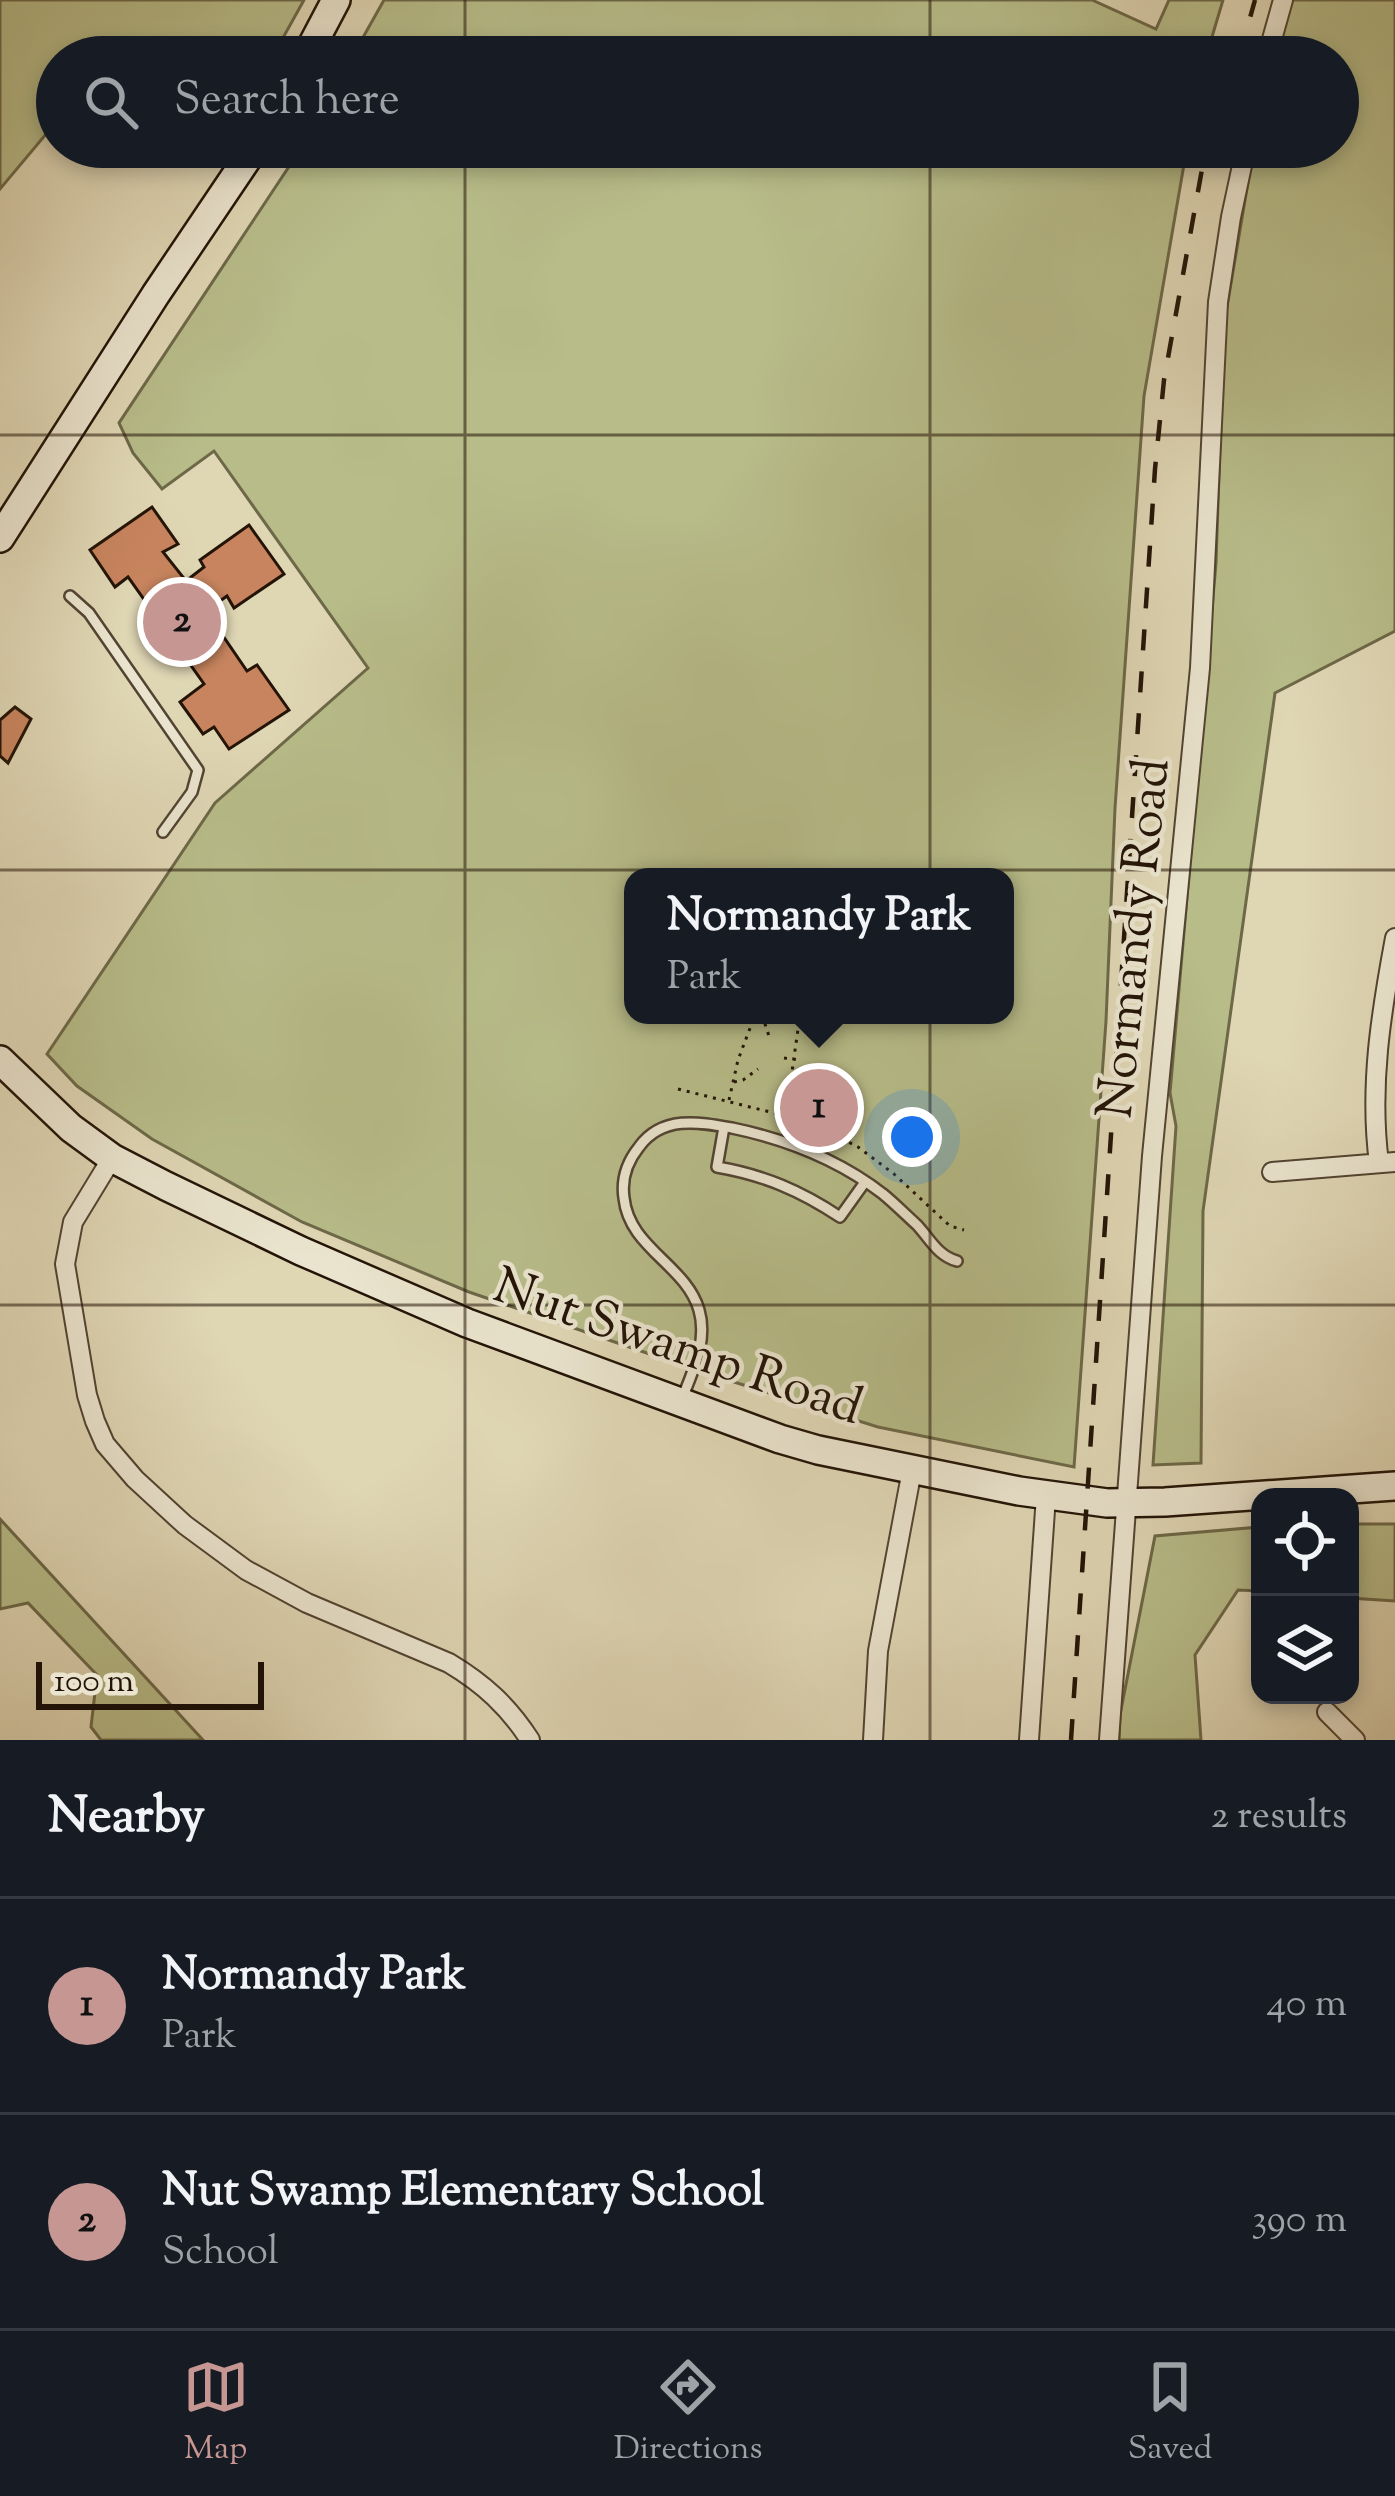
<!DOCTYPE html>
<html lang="en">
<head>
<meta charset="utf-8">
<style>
	:root { --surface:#171b24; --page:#242831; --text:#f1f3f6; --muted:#9ea1a6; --line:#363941; --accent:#c59692 }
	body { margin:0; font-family:"Sorts Mill Goudy",serif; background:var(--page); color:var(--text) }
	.controls { position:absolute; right:36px; bottom:36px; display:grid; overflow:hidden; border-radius:24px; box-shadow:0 6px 18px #0003 }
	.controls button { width:108px; height:108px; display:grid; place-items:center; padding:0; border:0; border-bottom:3px solid var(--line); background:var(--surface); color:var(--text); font:60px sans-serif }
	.scale { position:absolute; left:36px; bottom:30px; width:228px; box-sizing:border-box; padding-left:12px; border:6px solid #231407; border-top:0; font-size:33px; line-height:42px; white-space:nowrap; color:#231407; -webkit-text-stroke:9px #eae4ce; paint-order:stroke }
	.you { position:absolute; left:912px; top:1137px; width:42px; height:42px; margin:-30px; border:9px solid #fff; border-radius:50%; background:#1a73e8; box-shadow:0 0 0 18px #1a73e833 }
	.badge { display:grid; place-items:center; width:78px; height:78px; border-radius:50%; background:var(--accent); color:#111; font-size:39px; font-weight:700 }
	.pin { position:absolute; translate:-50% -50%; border:6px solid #fff; box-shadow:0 3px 12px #0006 }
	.popup { position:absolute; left:624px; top:868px; width:390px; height:156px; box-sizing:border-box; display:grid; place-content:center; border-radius:24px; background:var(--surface); filter:drop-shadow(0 3px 9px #0005); font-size:39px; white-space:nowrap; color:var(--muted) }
	.popup b { font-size:45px; color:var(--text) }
	.popup::after { content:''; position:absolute; left:50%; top:100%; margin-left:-24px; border:24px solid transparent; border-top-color:var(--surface) }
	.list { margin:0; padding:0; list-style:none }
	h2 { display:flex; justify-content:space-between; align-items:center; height:156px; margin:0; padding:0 48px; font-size:51px }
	h2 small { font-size:39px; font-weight:400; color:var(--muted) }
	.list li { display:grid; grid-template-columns:78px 1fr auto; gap:36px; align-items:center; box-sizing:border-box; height:216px; padding:0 48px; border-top:3px solid var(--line) }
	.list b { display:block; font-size:45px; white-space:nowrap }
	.list p { margin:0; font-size:39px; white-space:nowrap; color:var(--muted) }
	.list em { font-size:39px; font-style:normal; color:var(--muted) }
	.icon { flex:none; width:66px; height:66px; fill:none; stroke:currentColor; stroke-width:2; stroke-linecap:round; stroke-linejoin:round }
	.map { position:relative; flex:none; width:1395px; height:1740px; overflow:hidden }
	.search { position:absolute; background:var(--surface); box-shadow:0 6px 18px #0003; left:36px; right:36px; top:36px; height:132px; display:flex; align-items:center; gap:30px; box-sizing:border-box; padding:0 42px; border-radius:66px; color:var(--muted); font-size:45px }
	.sheet { height:588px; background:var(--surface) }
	nav { display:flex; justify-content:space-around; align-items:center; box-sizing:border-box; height:168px; border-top:3px solid var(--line); background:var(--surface); font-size:33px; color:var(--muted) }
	nav a { display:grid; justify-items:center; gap:6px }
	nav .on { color:var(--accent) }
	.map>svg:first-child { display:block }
	.green { fill:#b7bc89; stroke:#6d6848; stroke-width:3; fill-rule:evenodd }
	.building { fill:#c7845e; stroke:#231407; stroke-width:3 }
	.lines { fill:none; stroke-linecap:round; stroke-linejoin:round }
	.service-casing { stroke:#524432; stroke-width:14 }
	.minor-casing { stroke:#524432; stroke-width:22 }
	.secondary-casing { stroke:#231407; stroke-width:32 }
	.path { stroke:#231407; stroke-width:3; stroke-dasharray:3 6; stroke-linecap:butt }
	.service { stroke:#eae4ce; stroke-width:9 }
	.minor { stroke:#eae4ce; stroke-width:18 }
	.secondary { stroke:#eae4ce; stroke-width:27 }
	.rail { stroke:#231407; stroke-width:4.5; stroke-dasharray:21 21; stroke-linecap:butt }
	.grid { fill:none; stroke:#231407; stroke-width:3; stroke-opacity:0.55 }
	.labels { text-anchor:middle; stroke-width:9; stroke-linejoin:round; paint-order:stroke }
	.street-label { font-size:51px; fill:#231407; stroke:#eae4ce }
</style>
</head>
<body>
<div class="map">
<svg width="1395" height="1740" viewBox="0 0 1395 1740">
	<rect width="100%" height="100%" fill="#dfd6b4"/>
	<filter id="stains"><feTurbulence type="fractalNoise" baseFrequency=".00167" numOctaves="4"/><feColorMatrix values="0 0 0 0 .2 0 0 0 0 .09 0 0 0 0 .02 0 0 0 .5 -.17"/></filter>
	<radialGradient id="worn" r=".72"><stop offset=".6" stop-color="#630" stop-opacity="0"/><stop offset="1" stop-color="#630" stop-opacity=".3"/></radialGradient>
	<!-- green -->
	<path class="green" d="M0,0H304L274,54L260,57H57V121L0,189Z
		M384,0H1092L1156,29L1169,0H1223L1206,57H352Z
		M1291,0H1395V631L1275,693L1203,1211L1201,1463L1153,1465L1176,1126L1170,1093L1216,563L1224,325L1254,147H1338V57H1275Z
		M302,147H1187L1144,396L1115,808L1106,1021L1074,1467L878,1427L702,1372L469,1292L302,1222L152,1139L77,1086L47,1054L215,803L368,668L214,451L162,489L133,453L119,423ZM633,877H1005V1015H633Z
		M0,1519L203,1740H101L91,1727L97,1675L28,1603L0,1609Z
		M1350,1524H1395V1601L1350,1598Z
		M1260,1527V1591L1238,1590L1195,1655L1201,1740H1119L1120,1715L1155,1536Z"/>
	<!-- building -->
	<path class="building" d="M152,507L178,544L163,552L186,581L204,567L200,560L249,525L284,574L234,608L227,596L206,611L247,671L257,665L289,710L229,749L214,727L203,734L180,702L204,684L128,577L115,587L90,550Z
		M15,707L31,719L8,763L0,756V720Z"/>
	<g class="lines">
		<!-- service casing -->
		<g class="service-casing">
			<path id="service" d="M70,596L89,613L198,770L192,792L163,832
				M724,1127L717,1167C764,1175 801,1191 840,1217L865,1182
				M682,1399C693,1370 708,1341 699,1310C686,1265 629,1248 624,1198C621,1178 627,1162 639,1147C662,1115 699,1122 732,1128C785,1139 839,1160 883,1194C894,1203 906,1215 917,1225C930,1239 938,1256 957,1261"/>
		</g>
		<!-- minor casing -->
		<g class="minor-casing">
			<path id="minor" d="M1267,57L1283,0
				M112,1158L73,1222L65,1264L87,1395L95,1421L105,1444L135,1479L185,1525L246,1570L307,1603L449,1663C484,1684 508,1706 530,1740
				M1379,1163C1369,1087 1381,1013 1395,938
				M1272,1172L1395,1162
				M1327,1712L1355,1740
				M873,1740L878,1651L912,1470
				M1029,1740L1046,1496
				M1109,1740L1152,1156L1200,668L1218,302L1231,217L1246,147"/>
		</g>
		<!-- secondary casing -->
		<g class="secondary-casing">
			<path id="secondary" d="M306,57L336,0
				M0,538L156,294L255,147
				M0,1060L71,1128L112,1158L166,1186L301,1251L467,1323L780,1439L818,1450L1019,1491L1107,1503L1165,1502L1395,1486"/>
		</g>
		<!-- path -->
		<path class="path" d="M762,1015L770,1039
			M784,1058L800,1060
			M734,1082L743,1080L758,1069
			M678,1089L786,1116L835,1135L858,1147L894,1174L950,1226L964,1230
			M729,1100L738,1060L755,1015
			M786,1114L800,1015
			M811,1123L815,1110"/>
		<!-- service -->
		<use href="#service" class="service"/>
		<!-- minor -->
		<use href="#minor" class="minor"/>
		<!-- secondary -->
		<use href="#secondary" class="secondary"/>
		<!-- rail -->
		<path class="rail" d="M1239,57L1255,0
			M1071,1740L1155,469L1164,380L1206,147"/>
	</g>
	<!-- grid -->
	<path class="grid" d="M465,0V57M930,0V57M465,147V1740M930,147V1740M0,435H1395M0,870H1395M0,1305H1395"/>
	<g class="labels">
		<!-- street labels -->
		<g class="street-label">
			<text transform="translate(1131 938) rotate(-84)" y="18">Normandy Road</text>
			<text transform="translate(679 1344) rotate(19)" y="18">Nut Swamp Road</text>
		</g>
	</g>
	<rect width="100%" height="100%" filter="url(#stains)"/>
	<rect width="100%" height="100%" fill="url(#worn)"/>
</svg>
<div class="controls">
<button><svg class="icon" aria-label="locate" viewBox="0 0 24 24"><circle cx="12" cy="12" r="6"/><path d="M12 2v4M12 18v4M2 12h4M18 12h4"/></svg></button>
<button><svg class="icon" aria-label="layers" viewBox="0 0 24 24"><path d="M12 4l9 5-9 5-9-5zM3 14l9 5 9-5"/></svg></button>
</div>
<div class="scale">100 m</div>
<div class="you"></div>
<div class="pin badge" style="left:819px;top:1108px">1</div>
<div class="popup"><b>Normandy Park</b>Park</div>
<div class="pin badge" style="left:182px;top:622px">2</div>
<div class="search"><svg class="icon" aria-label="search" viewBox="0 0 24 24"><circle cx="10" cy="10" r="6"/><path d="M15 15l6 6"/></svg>Search here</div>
</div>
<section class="sheet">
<h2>Nearby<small>2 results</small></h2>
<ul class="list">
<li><span class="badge">1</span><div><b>Normandy Park</b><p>Park</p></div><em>40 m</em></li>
<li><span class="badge">2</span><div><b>Nut Swamp Elementary School</b><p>School</p></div><em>390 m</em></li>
</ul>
</section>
<nav>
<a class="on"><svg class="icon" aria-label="map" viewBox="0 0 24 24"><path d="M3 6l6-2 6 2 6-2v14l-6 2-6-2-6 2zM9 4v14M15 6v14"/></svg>Map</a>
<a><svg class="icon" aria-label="directions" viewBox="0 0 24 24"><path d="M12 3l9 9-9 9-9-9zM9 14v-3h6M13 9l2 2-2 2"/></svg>Directions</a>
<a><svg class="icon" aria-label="saved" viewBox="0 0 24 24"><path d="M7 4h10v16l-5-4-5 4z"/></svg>Saved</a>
</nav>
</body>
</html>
